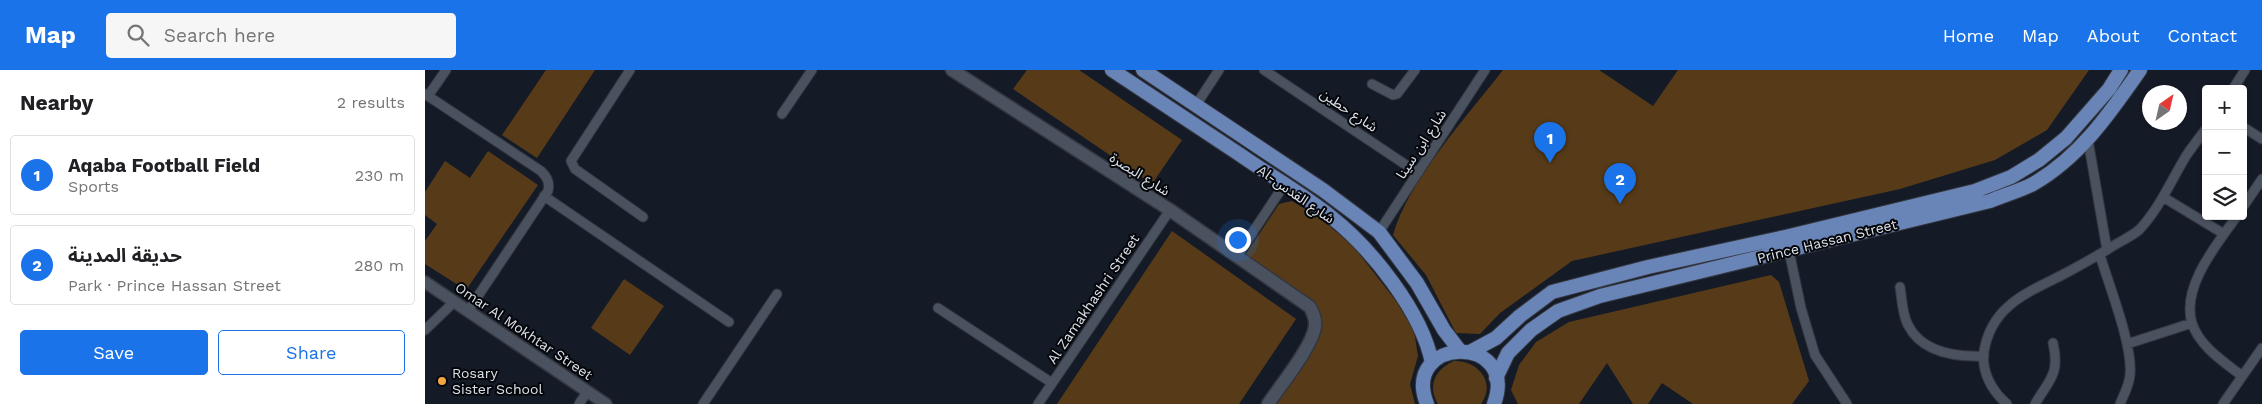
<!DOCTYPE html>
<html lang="en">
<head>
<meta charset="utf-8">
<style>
	:root { --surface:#fff; --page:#f6f6f6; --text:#202124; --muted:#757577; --line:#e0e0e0; --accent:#1a73e8 }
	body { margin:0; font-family:"Work Sans","Noto Sans Arabic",sans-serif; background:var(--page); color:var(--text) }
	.controls { position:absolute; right:15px; top:15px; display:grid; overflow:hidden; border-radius:5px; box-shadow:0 1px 4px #0004 }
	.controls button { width:45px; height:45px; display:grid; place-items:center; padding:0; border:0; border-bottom:1px solid var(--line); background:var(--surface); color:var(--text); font:25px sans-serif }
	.compass { position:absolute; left:1717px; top:15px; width:45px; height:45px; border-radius:50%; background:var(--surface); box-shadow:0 1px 4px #0004; rotate:34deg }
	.you { position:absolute; left:812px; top:169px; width:18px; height:18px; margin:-12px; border:4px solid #fff; border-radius:50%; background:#1a73e8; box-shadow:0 0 0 8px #1a73e833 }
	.badge { display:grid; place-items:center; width:32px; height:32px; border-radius:50%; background:var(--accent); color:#fff; font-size:16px; font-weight:700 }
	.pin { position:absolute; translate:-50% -41px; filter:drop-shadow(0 1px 2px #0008) }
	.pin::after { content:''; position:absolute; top:26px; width:18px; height:15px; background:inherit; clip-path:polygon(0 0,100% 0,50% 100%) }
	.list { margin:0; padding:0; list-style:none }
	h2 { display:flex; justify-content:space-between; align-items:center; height:65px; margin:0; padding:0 20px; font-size:21px }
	h2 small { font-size:16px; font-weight:400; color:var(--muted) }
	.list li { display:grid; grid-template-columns:32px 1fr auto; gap:15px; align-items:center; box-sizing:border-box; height:80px; margin:0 10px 10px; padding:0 10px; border:1px solid var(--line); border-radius:5px }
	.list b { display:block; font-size:19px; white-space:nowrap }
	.list p { margin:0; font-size:16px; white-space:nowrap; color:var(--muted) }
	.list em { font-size:16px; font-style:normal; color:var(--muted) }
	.actions { display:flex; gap:10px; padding:15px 20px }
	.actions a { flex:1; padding:11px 0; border:1px solid var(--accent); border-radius:5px; text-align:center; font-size:18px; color:var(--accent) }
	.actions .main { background:var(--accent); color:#fff }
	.icon { flex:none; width:28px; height:28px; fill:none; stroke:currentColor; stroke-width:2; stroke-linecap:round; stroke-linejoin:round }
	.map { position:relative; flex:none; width:1837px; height:334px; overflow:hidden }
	header { display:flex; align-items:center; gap:30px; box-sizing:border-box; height:70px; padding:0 25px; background:var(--accent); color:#fff }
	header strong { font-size:24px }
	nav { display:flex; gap:28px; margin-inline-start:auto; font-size:18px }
	.search { width:350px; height:45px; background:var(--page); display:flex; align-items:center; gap:12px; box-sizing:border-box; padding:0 18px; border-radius:5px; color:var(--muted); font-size:19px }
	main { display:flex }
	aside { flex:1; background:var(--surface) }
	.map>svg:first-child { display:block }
	.green { fill:#573b19 }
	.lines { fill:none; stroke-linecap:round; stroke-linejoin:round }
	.minor-casing { stroke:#33363f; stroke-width:11 }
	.tertiary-casing { stroke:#33363f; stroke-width:14 }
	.secondary-casing { stroke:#33363f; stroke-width:15 }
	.primary-casing { stroke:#33363f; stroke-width:16 }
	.minor { stroke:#4b525f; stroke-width:9 }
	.tertiary { stroke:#4b525f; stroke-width:11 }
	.secondary { stroke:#4b525f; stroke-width:12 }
	.primary { stroke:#6984b6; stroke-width:14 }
	.poi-dot { fill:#f2a541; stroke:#04060a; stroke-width:2 }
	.labels { text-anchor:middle; stroke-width:4; stroke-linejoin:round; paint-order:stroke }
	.street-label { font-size:14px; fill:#dde2ea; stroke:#04060a }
	.poi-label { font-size:14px; fill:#dde2ea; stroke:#04060a; text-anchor:start }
</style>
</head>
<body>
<header>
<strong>Map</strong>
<div class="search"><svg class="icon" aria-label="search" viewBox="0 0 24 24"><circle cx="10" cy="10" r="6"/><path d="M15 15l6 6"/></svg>Search here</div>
<nav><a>Home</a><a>Map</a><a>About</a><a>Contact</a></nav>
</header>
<main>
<aside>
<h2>Nearby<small>2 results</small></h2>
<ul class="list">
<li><span class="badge">1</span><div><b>Aqaba Football Field</b><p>Sports</p></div><em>230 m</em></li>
<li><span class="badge">2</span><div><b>حديقة المدينة</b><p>Park · Prince Hassan Street</p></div><em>280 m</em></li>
</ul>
<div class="actions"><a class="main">Save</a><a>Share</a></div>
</aside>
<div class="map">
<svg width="1837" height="334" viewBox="0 0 1837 334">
	<rect width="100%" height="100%" fill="#151b26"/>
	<!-- green -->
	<path class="green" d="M121,0H170L112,88L77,65Z
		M602,0H654L757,70L727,114L588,19Z
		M1078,0H1174L1228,36L1253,0H1664L1622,60L1570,90L1475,119L1147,191L1075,243L1055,264L1031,263L1001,205L968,165C983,111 1043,45 1078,0Z
		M63,81L113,115L41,220L0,194V171L12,154L0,145V122L20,91L45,108Z
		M867,131L895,148L928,176L971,231L989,261L993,286L985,314L990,334H844L893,260L887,236L825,192L821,184L854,134Z
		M747,161L871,249L814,334H632Z
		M1346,205L1354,212L1384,311L1367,334H1268L1237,313L1223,334H1208L1182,293L1154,334H1093L1086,320L1094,295L1111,272L1144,252Z
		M199,209L239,236L205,285L166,258Z
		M1029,291C1052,290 1072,312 1056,334H1013C1002,316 1010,299 1029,291Z"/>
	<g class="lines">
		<!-- minor casing -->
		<g class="minor-casing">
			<path id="minor" d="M205,0L146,91L150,99L218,147
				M839,0L993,103
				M947,14L968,25L972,24L990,0
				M1808,19L1820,0
				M0,24L116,101C122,107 125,112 123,121L43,241
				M3,26L21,0
				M771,35L794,0
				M357,44L387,0
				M1818,57L1837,69
				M1663,70L1682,180
				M119,126L304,252
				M1738,127L1799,164
				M1818,137L1837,109
				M1812,146C1792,174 1756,217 1767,253C1774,276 1799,292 1817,306
				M954,162L1060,0
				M1363,176L1376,238L1390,285L1422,334
				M1675,185C1684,216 1708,275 1705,305C1704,316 1699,324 1695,334
				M812,186L859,115
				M1475,217C1477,229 1477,244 1483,255C1497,283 1531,287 1559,286
				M513,238L627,313
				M0,260L29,232
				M1702,274L1767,253
				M154,334L162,322
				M278,334L352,224
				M613,334L745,140
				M1582,334C1567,321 1556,302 1559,281C1567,235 1602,223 1639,204C1656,195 1672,186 1688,176C1696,171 1707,166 1714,160C1734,139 1746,111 1761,86C1767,77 1774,68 1781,59
				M1610,334C1625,309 1635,304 1628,273
				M1798,334L1837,278"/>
		</g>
		<!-- tertiary casing -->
		<g class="tertiary-casing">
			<path id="tertiary" d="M0,212L181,334"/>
		</g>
		<!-- secondary casing -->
		<g class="secondary-casing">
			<path id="secondary" d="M527,0L745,140L885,237C888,243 891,249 890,256C888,276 855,316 843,334"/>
		</g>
		<!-- primary casing -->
		<g class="primary-casing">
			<path id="primary" d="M687,0C729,28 771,56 814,84C844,105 876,123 905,146C946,178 997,242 1007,293
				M718,0L898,120L954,162L992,213L1019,260L1035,281
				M1045,282L1071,268L1095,246L1127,222L1223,197L1360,167L1550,121L1586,107L1614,90L1641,68L1684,19L1696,0
				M1071,308L1083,283L1106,260L1133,241L1175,226L1565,131C1579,125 1595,121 1608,114C1655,87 1685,43 1715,0
				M1002,334C975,266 1095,263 1069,334"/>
		</g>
		<!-- minor -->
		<use href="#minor" class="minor"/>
		<!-- tertiary -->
		<use href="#tertiary" class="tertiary"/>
		<!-- secondary -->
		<use href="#secondary" class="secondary"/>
		<!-- primary -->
		<use href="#primary" class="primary"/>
	</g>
	<!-- markers -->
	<circle class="poi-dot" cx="17" cy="311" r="5"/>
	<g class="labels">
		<!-- street labels -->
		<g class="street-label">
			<text transform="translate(924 40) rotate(34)" y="5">شارع حطين</text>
			<text transform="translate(996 74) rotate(-57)" y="5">شارع ابن سينا</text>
			<text transform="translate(715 104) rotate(32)" y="5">شارع البصرة</text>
			<text transform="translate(871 124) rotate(35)" y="5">Al-شارع القدس</text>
			<text transform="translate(1402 171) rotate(-14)" y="5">Prince Hassan Street</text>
			<text transform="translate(668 229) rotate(-56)" y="5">Al Zamakhashri Street</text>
			<text transform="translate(99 261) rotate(34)" y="5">Omar Al Mokhtar Street</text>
		</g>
		<!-- poi labels -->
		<g class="poi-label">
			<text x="27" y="308">Rosary<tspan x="27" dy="16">Sister School</tspan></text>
		</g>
	</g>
</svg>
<div class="controls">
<button>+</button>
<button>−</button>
<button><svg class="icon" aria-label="layers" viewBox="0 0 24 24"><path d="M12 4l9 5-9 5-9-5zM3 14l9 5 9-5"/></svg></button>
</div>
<svg class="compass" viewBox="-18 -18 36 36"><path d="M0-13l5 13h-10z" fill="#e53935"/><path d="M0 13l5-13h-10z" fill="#757577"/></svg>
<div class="you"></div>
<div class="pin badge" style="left:1125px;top:93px">1</div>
<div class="pin badge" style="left:1195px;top:134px">2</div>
</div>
</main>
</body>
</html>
